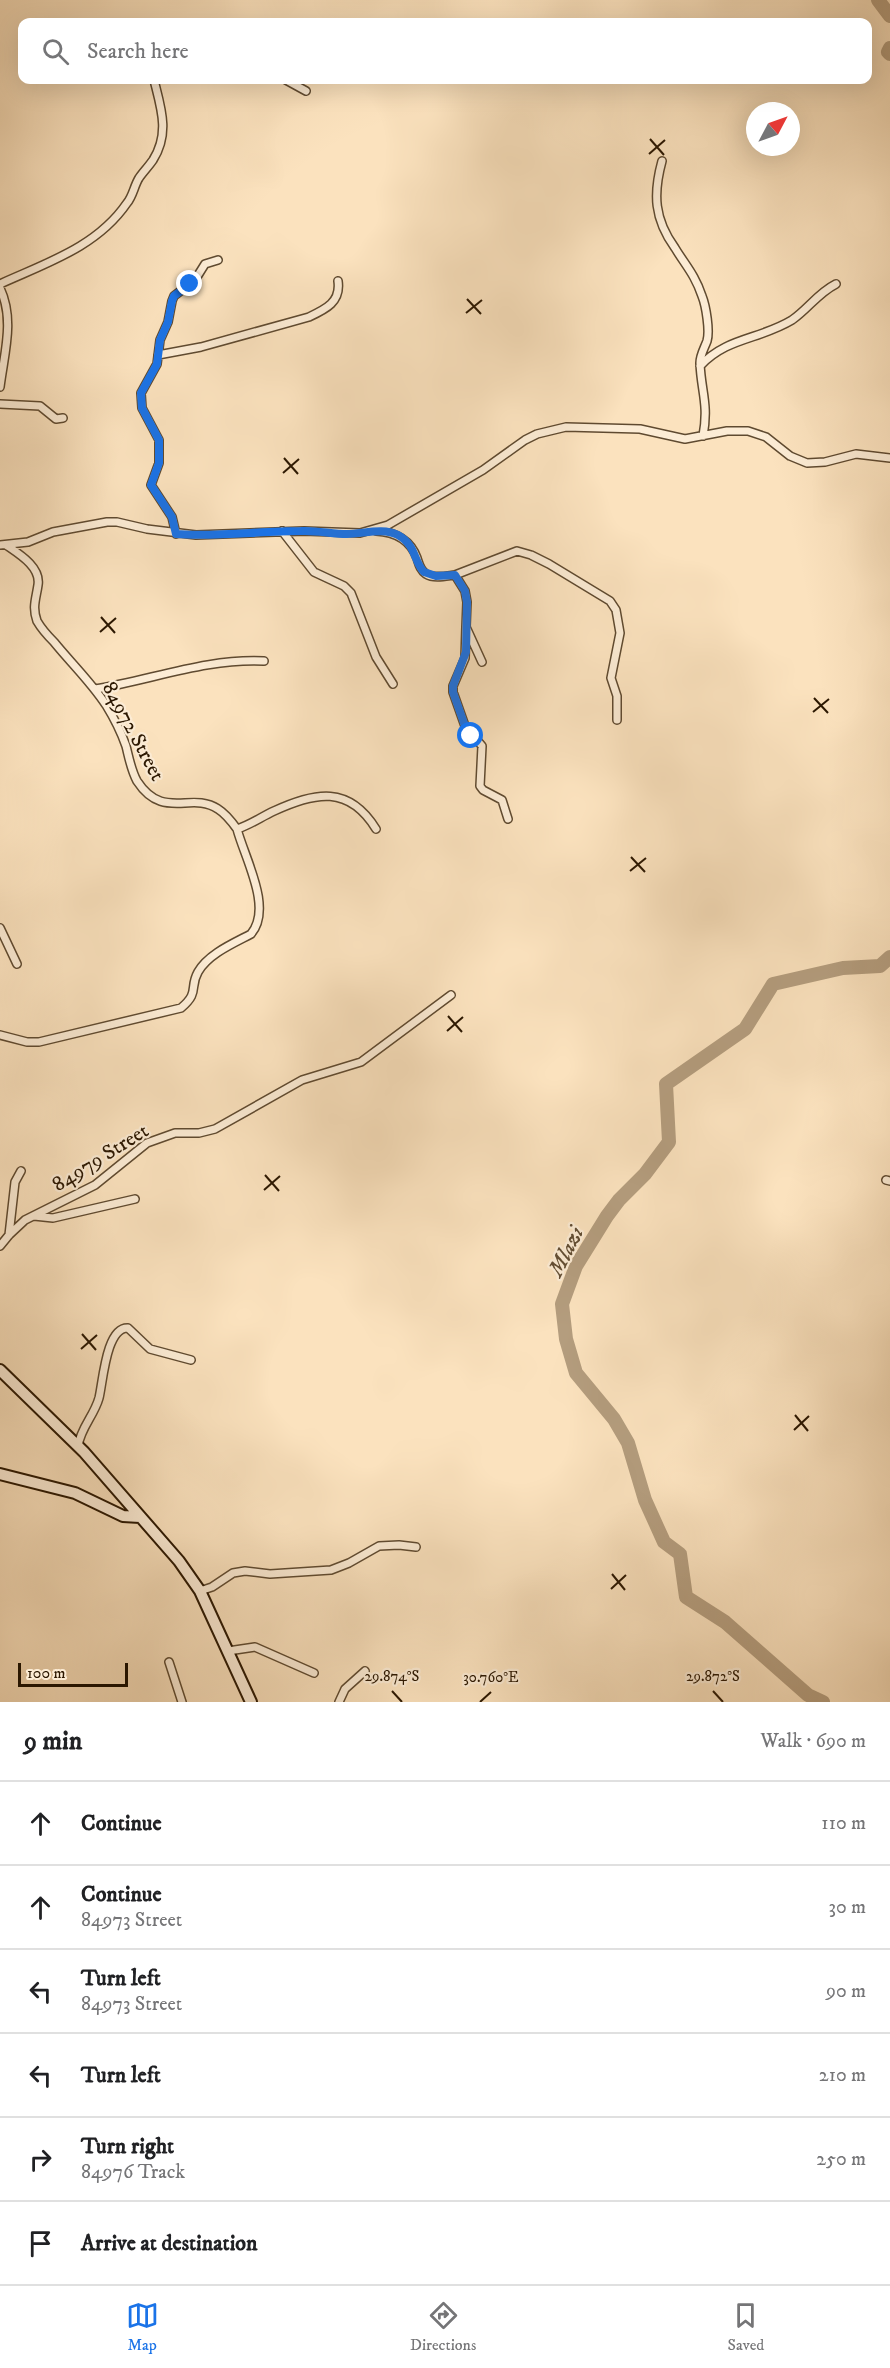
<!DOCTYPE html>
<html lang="en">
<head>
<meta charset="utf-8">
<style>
	:root { --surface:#fff; --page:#f2f2f2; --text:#202124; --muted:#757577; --line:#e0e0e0; --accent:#1a73e8 }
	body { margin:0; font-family:"IM FELL DW Pica",serif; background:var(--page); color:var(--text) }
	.compass { position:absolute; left:746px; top:102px; width:54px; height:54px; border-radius:50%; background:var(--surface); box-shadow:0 6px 24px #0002; rotate:49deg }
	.scale { position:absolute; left:18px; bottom:15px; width:110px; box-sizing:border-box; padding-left:6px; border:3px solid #2b1701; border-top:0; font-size:16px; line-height:21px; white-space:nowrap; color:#2b1701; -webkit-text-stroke:4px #fcecd5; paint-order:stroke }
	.stop { position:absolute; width:18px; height:18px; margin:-14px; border:4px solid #1a73e8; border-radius:50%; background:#fff }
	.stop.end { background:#1a73e8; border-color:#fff; box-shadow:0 2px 6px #0008 }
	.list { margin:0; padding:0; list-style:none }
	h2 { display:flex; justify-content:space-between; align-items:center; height:78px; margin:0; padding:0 24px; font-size:26px }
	h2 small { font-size:20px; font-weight:400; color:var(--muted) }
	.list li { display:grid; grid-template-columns:39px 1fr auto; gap:18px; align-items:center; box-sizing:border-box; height:84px; padding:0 24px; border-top:2px solid var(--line) }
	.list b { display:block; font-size:22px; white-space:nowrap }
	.list p { margin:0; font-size:20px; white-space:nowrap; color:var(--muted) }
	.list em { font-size:20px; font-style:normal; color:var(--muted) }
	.icon { flex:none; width:33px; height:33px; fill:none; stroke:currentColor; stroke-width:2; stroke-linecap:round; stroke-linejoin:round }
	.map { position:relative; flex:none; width:890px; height:1702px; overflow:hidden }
	.search { position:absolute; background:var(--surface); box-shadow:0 6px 24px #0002; left:18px; right:18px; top:18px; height:66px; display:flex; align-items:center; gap:15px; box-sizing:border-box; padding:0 21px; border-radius:12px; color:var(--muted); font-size:22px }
	.sheet { height:582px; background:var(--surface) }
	nav { display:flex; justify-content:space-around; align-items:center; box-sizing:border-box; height:84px; border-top:2px solid var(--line); background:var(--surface); font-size:16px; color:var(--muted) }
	nav a { display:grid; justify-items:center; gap:3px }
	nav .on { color:var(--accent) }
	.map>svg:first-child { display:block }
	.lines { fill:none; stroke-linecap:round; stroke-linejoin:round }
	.river { stroke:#b49d7e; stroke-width:14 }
	.street-casing { stroke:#5f4a30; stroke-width:10 }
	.secondary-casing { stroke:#2b1701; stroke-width:14 }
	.street { stroke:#fcecd5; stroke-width:7 }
	.secondary { stroke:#fcecd5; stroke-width:10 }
	.route { stroke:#1a73e8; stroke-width:8 }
	.ticks { fill:none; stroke:#2b1701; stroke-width:2 }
	.labels { text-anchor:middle; stroke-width:4.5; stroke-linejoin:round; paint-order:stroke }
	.street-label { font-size:21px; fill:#2b1701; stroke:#fcecd5 }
	.water-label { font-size:22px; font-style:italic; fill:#624d33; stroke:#fcecd5 }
	.ticks-label { font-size:15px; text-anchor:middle; fill:#2b1701; stroke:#fcecd5; stroke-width:4.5; stroke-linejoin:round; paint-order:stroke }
</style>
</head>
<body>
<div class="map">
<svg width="890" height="1702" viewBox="0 0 890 1702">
	<rect width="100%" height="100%" fill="#fbe2be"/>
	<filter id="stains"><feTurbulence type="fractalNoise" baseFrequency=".00333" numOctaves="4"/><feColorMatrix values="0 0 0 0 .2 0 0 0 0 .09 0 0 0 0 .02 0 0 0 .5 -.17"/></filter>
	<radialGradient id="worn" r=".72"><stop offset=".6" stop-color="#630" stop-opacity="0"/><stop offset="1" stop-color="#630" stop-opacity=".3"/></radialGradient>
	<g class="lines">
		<!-- river -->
		<path class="river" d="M878,0L890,16
			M890,48L888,52L890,54
			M823,1702L808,1695L725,1622L686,1597L680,1554L664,1542L645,1500L628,1443L614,1419L576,1373L566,1339L562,1304L576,1266L607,1216L619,1200L645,1174L669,1142L666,1084L745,1029L773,984L843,968L880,966L890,957"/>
		<!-- street casing -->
		<g class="street-casing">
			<path id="street" d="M286,80L306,91
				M662,161C653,194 654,219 675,248C686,266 695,275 702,296C706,306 710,331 707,341C704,349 700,355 700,363C701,391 709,404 703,436
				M0,284C46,263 97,247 127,203C133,196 134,186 139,178C143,172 149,166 153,160C170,133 161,108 154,80
				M0,288C15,320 4,354 0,387
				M158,355L201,347L309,317C326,309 341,302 338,281
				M700,366C727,337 759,340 792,320C808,309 818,293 836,284
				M0,404L40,406L56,419L63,418
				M282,531L314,572L344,586L351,593L376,657L393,684
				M376,531C395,532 410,539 417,558C419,564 420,570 426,574C434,579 446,576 455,575L465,591L467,602L466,627L482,662
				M176,534L172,517L151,485L159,463V440L142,408L141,393L157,364L160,340L168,322L172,301L174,296L195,280L205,264L218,260
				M0,545L28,542L53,532L107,522H117L147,529L196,535L304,531L360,533L388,525L483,470L525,440L537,434L566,427L640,429L685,439L727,431H748L766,437L790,456L807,463L825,462L856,454L890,458
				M455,575L517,551L531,555L549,564L610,601L616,610L620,633L611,678L617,696V720
				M466,627L465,658L453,686V692L465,726L482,746L480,786L483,790L502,800L508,819
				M95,689C151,680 207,658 264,661
				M237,829C250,825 261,817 274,811C315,792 349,785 376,829
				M0,928L17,964
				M0,1035L27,1042H39L181,1008C200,992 189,988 198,972C208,954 234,943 251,934C273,908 245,859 237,829C232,822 226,814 218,809C191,791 163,821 137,781C131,770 129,758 126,746C121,732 114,718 106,705C91,682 71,663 54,642C48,636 41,628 37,621C32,607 36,599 38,585C41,567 19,554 6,545
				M886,1180L890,1181
				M34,1216L53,1218L135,1199
				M9,1235L15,1182L21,1171
				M0,1246L9,1235L25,1220L95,1185L147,1143L175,1133H199L215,1129L302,1080L361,1062L451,995
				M78,1446C81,1427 94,1416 99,1398C103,1382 106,1327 128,1328L150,1349L191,1360
				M200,1591L212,1587L233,1573L245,1571L270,1574L331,1570L349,1563L379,1546L399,1545L416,1547
				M228,1651L255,1647L314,1673
				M169,1662L182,1702
				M339,1702L345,1689L365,1671"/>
		</g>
		<!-- secondary casing -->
		<g class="secondary-casing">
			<path id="secondary" d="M0,1370L84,1452L179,1561L200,1591L251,1702
				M0,1474L75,1493L123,1516L140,1517"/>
		</g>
		<!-- street -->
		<use href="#street" class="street"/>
		<!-- secondary -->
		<use href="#secondary" class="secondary"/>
	</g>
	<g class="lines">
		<!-- route -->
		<path class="route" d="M190,284L174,296L172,301L168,322L160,340L157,364L141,393L142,408L159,440V463L151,485L172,517L176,534C217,537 259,531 301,531C316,530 332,534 347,534C363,534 383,527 398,535C417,546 413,561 424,572L436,576L455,575L465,591L467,602L466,652L453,686V692L465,726L471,736"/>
	</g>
	<!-- ticks -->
	<path class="ticks" d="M650,139L664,155M649,154L665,140M467,299L481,314M466,313L482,300M284,458L298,474M283,473L299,459M101,617L115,633M100,632L116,618M814,698L828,713M813,712L829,699M631,857L645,872M630,871L646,858M448,1016L462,1032M447,1031L463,1017M265,1175L279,1191M264,1190L280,1176M82,1334L96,1350M81,1349L97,1335M795,1415L808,1431M794,1430L809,1416M612,1574L625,1590M611,1589L626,1575M392,1691L402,1702M713,1691L723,1702M480,1702L491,1692"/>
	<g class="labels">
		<!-- street labels -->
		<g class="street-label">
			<text transform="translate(134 731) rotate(62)" y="7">84972 Street</text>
			<text transform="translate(100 1157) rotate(-32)" y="7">84979 Street</text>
		</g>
		<!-- water labels -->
		<g class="water-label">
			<text transform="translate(565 1251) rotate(-63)" y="8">Mlazi</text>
		</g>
	</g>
	<g class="ticks-label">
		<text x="392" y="1681">29.874°S</text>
		<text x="713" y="1681">29.872°S</text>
		<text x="491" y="1682">30.760°E</text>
	</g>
	<rect width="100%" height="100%" filter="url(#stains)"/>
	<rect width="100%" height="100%" fill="url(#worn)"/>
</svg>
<svg class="compass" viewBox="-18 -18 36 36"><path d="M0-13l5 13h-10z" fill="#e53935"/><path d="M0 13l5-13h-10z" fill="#757577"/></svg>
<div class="scale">100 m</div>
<div class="stop" style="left:471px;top:736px"></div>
<div class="stop end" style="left:190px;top:284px"></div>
<div class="search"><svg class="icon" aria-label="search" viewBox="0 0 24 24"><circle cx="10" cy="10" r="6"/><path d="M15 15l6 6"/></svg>Search here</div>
</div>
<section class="sheet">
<h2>9 min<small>Walk · 690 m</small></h2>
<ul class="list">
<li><svg class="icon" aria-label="ahead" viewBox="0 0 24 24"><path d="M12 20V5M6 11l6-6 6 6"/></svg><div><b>Continue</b></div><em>110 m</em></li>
<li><svg class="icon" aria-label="ahead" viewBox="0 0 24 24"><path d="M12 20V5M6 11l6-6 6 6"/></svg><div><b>Continue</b><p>84973 Street</p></div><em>30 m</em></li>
<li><svg class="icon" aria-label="left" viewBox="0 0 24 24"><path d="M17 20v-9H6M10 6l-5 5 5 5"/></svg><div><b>Turn left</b><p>84973 Street</p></div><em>90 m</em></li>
<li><svg class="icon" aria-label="left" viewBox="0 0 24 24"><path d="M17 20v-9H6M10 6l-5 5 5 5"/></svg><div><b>Turn left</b></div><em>210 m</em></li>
<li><svg class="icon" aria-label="right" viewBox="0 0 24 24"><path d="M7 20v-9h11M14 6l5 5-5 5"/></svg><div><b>Turn right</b><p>84976 Track</p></div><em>250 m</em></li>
<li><svg class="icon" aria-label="arrive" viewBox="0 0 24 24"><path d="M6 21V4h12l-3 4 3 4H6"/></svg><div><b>Arrive at destination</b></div></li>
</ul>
</section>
<nav>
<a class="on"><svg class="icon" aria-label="map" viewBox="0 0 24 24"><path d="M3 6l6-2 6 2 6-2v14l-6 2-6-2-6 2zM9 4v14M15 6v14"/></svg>Map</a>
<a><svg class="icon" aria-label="directions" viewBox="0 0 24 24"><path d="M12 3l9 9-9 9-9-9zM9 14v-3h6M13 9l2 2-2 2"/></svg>Directions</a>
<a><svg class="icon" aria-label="saved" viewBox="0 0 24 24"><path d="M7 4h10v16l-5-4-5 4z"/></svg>Saved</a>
</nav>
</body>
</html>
